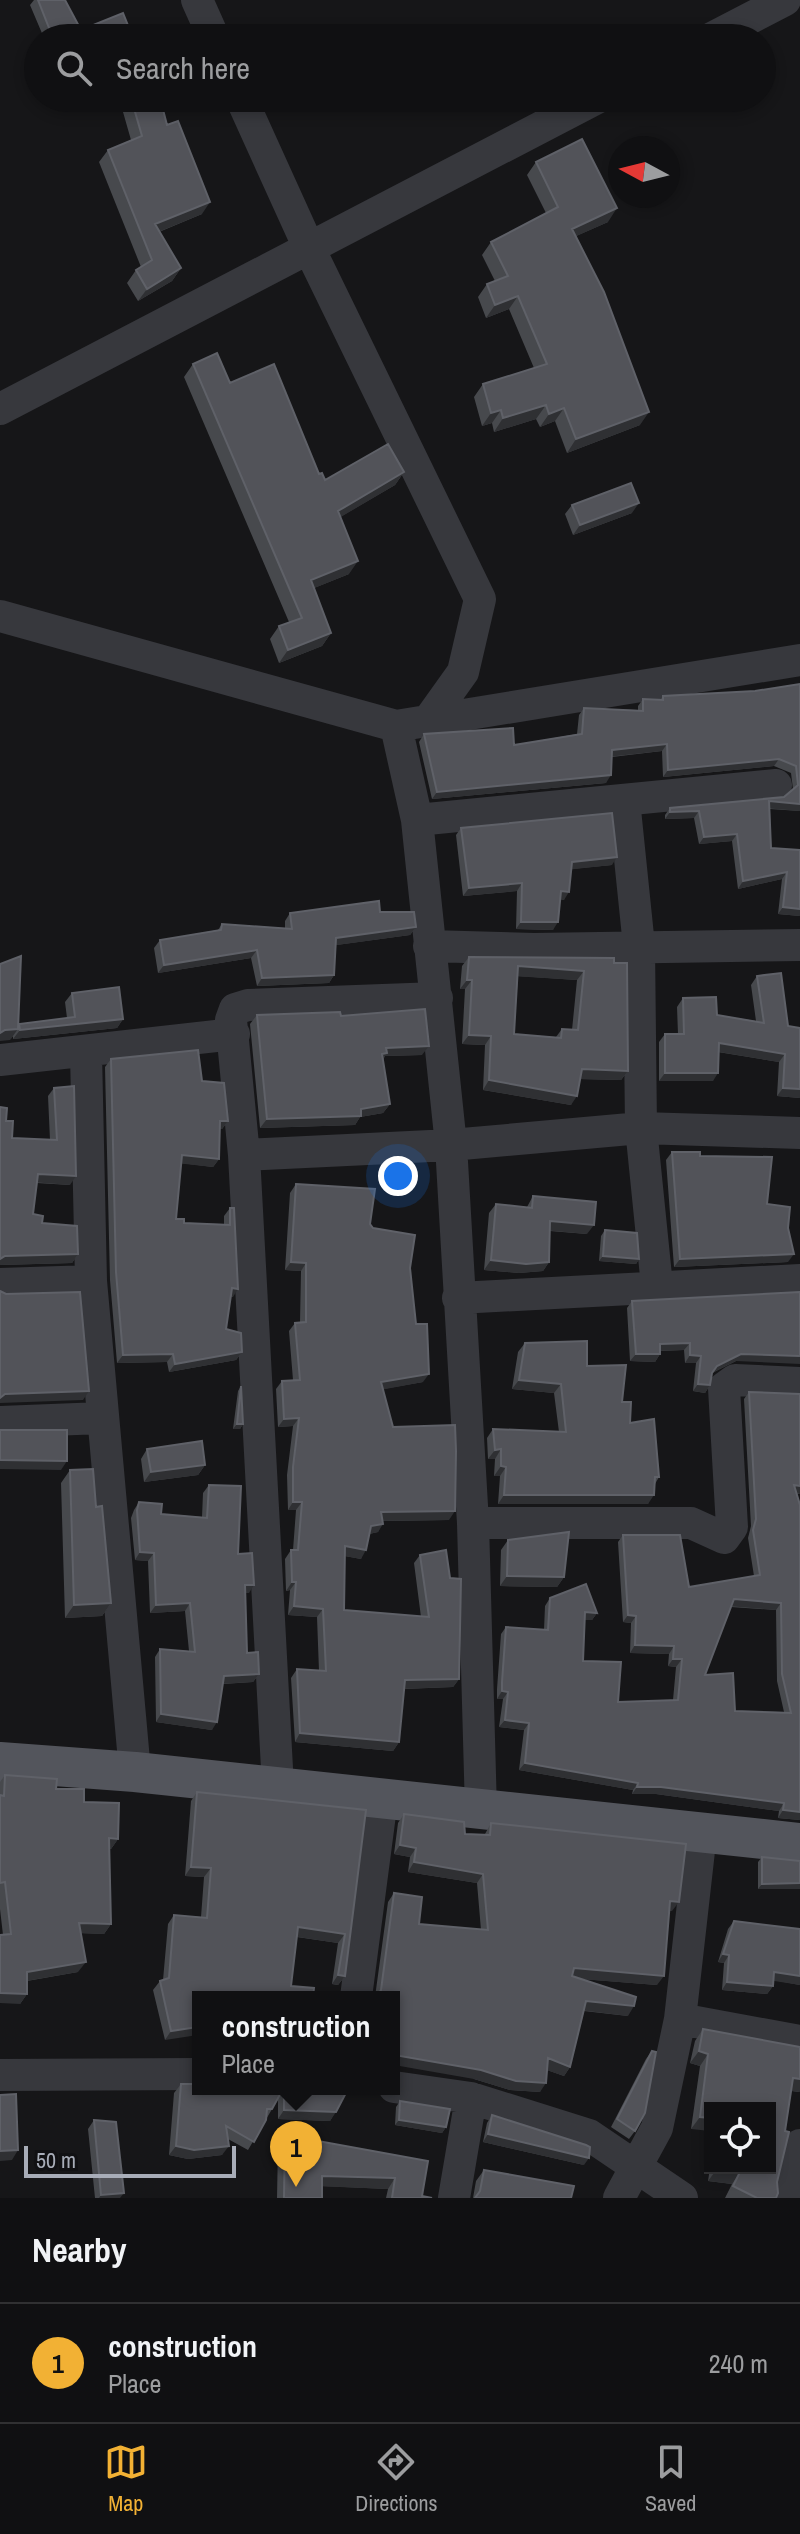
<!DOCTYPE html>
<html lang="en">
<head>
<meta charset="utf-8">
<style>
	:root { --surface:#101012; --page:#19191b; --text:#f1f3f6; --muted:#9c9d9f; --line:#303032; --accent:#f2b134 }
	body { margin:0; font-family:"Archivo Narrow",sans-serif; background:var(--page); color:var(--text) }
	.controls { position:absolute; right:24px; bottom:24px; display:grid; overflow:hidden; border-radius:0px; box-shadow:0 4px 12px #0003 }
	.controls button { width:72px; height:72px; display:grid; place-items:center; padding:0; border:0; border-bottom:2px solid var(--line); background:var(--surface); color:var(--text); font:40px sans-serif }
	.compass { position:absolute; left:608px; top:136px; width:72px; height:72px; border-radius:50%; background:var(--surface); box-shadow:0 4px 12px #0003; rotate:277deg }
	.scale { position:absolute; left:24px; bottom:20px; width:212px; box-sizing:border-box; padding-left:8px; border:4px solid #a8adb8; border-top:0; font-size:22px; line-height:28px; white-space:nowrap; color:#a8adb8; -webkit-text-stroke:6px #111113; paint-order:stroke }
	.you { position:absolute; left:398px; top:1176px; width:28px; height:28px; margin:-20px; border:6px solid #fff; border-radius:50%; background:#1a73e8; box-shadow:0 0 0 12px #1a73e833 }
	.badge { display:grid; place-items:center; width:52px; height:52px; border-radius:50%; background:var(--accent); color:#111; font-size:26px; font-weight:700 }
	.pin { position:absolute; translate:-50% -66px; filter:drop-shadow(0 2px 4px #0008) }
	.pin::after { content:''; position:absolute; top:42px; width:28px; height:24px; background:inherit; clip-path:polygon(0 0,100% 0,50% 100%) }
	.popup { position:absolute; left:192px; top:1991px; width:208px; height:104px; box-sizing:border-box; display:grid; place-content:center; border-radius:0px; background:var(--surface); filter:drop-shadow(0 2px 6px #0005); font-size:26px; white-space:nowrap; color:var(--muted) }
	.popup b { font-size:30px; color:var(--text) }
	.popup::after { content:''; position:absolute; left:50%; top:100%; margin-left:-16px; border:16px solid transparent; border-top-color:var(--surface) }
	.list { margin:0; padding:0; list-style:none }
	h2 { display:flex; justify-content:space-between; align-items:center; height:104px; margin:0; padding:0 32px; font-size:34px }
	h2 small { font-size:26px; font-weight:400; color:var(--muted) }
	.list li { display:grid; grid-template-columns:52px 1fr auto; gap:24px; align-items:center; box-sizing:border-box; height:120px; padding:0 32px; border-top:2px solid var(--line) }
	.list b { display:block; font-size:30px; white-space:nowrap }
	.list p { margin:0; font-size:26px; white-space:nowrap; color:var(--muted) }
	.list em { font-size:26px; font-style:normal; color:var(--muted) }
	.icon { flex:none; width:44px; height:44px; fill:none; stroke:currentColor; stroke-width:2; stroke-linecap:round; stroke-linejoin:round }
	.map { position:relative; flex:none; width:800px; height:2198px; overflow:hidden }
	.search { position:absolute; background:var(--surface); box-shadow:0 4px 12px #0003; left:24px; right:24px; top:24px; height:88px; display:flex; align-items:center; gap:20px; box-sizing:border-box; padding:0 28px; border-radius:44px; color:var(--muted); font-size:30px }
	.sheet { height:224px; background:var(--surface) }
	nav { display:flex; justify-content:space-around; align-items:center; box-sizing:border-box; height:112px; border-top:2px solid var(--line); background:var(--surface); font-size:22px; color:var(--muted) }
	nav a { display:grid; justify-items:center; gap:4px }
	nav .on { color:var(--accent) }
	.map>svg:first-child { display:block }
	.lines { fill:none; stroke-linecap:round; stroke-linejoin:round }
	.minor { stroke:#37383d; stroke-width:32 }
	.major { stroke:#53555c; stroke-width:40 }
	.wall { fill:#47494d; fill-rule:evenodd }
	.shaded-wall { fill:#2f3033 }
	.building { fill:#525359; stroke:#5f6168; stroke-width:2; fill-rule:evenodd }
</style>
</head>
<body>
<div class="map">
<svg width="800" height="2198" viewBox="0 0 800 2198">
	<rect width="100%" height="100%" fill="#161618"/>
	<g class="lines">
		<!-- minor -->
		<path class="minor" d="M197,0L214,38
			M712,38L785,0
			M241,98L309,248L480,599L463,672L428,721
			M0,409L597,98
			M0,616L396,726L800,660
			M396,726L417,820L451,1145L473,1523L481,1811
			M624,800L639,946L641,1128L657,1286
			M417,820L776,785
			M429,946L534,949L800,945
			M86,1053L91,1281L135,1772
			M0,1060L234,1034
			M244,1155L451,1145L641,1128L800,1133
			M0,1284L91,1281
			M458,1298L800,1280
			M0,1422L102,1418
			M473,1523H691L724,1538L732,1527L724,1388L735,1380L800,1383
			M278,1787L244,1155L231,1020L235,1009L248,1005L437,998
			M356,1997L382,1799
			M680,2019L800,2041
			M0,2075L198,2074
			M394,2087L471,2098L589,2135L682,2198
			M454,2198L471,2098
			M619,2198L657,2128L680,2019L701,1833
			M787,2198L800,2145"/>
		<!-- major -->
		<path class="major" d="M0,1762L135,1772L800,1843"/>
	</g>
	<!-- wall -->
	<path class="wall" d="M34,0H65L81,30L133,38H44L30,5Z
		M119,98H160L167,125L202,214L159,232L181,268L172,281L138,301L127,283L136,270L141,267L99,162L108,150L131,140Z
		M536,162L608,222L576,236L640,425L567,453L555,421L540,427L536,419L494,432L492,423L482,426L474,397L483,384L534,368L509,309L486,318L478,297L487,284L495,281L482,255L491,242L546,213L527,175Z
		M193,364L230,383L325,480L404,472L395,485L340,517L349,574L314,588L331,633L322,646L279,663L270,639L279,626L289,622L184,377Z
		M572,505L632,513L573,535L565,514Z
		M800,684V811L770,809L771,848L800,850V916L778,914L782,879L738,889L732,841L699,844L694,818L665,819V815L670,808L784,797L793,789L791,773L774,766L663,777L662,751L612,757L606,783L432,799L419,742L424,734L514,745L577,734L579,715L584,708L638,710V706L643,699L660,700L663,696L755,691Z
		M461,828L612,865L571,869L564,900L560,899L553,930L516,929L517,891L463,896L456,835Z
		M380,912L416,927L410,935L336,945L334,975L329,983L257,986L251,958L158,973L154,948L160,940L218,930L222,924L285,928V921L290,913Z
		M469,957L614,963L628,1071L621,1080L580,1079L571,1105L483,1090L485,1045L462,1044L465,989H460L462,966ZM518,976L577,980L572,1030L562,1029L556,1037L514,1034Z
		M757,976L788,1026L800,1098L777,1096L779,1062L718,1052L713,1081H659V1042L665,1034H678L677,1007L683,998L717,1015L756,1021L751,985Z
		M72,993L123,1019L117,1028L13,1039V1036L10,1040L18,1025L67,1018L65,1002Z
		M257,1015L341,1016L422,1055L385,1056L383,1060L390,1104L383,1113L360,1117L355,1125L260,1128L250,1024Z
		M111,1059L202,1081L228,1121L222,1129H220L219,1159L213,1167L181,1163L176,1219L184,1223L224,1224V1216L230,1208L233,1297H230L226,1329L242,1352L236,1360L169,1372L167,1362L117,1363L110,1280L105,1067Z
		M54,1088L70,1185L37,1183L33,1214L78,1254L72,1263L0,1265V1107L12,1138L50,1140L48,1096Z
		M672,1152L700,1156L767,1204L788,1228V1262L674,1267L666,1160Z
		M296,1184L370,1224L410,1268L423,1382L383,1389L393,1427L449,1520L383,1521L378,1532L369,1534L361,1559L345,1556L344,1610L421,1617L414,1563L420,1555L459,1679L453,1687L404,1689L399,1742L393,1751L295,1742L291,1678L297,1669L319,1671L317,1617L288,1615L290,1590L286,1591L285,1559L291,1550H293L296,1510H288L287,1475L293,1426L278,1427L276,1389L282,1381L293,1380L289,1331L295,1323L300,1322L301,1271L285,1270L290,1193Z
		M533,1196L587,1234L550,1231L549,1262L543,1271L519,1273L484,1270L489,1213L496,1204L527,1207Z
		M605,1230L639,1259L636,1264L599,1261L601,1236Z
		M632,1301L736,1361L712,1373L710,1385L705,1393L693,1391L696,1363H685L684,1350L660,1351V1354L655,1362L630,1361L627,1308Z
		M525,1343L587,1366L622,1402L630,1423L659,1477L655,1484L648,1504H498L500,1476H494L495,1459H488L487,1438L493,1429L559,1432L554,1393L512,1389L518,1352Z
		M241,1386L243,1424L240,1429H233L238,1391Z
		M749,1392L800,1394V1494H796L800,1505V1820L778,1818L779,1811L656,1794H632L633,1790L519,1770L524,1730L499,1727L503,1699H497V1689L501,1634L506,1627L544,1630L545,1606L550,1598L597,1613L592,1620H585L583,1661L618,1702L673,1700L676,1667L668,1666L669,1654L630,1653L631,1623L623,1622L618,1542L623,1535L689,1587L754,1576L748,1538L751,1526L744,1399ZM731,1607L776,1610L777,1681L784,1712L735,1711L705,1675Z
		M147,1449L205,1465L198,1475L144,1482L141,1459Z
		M70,1470L96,1507L111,1603L102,1616L65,1618L61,1483Z
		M209,1485L238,1554L249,1593H245L247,1653L259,1674L253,1682L223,1684L212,1730L156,1722L155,1657L160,1649L189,1651L185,1611L150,1613L148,1561L135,1560L131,1518L134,1510L139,1502L161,1514L202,1517L203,1493Z
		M508,1540L564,1577L557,1587L500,1586L501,1550Z
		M5,1775L56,1789L84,1802L118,1839L111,1849H109L111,1924L104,1934L81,1933L78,1972L27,1981V1994L20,2004L3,1935L0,1909V1782Z
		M197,1792L366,1810L345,1976L338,1985L332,1984L338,1943L297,1937L165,2040L153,1990L160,1981L163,1980L168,1924L174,1915L201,1917L204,1877L185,1876L191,1801Z
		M404,1814L465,1834H485L491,1823L672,1911H669L657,1985L582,1979L628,2016L584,2011L570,2067L564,2076L547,2070L540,2092L510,2090L474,2079L394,1997H375L388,1902L394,1893L419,1924L481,1930L477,1883L408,1872L410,1857L394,1854L398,1823Z
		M762,1857L797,1888L758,1889V1862Z
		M734,1921L800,1929V1985L773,1980V1986L767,1994L722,1990L724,1963L718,1962L728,1929Z
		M703,2029L800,2092L791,2091L777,2182L776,2198H725L732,2184L708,2181L710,2168H770V2108L691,2129L700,2066L690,2063L695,2041Z
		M652,2051L635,2131L629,2139L611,2127L646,2059Z
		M181,2084L348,2089L330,2121L278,2119V2099L248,2150L228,2139L222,2155L188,2159L169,2155L174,2093Z
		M400,2101L446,2127L442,2133L395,2125L396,2107Z
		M492,2115L584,2165L483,2142L487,2123Z
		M94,2120L120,2198H95L88,2129Z
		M285,2135L428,2161L422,2196L432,2198H386L388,2189L322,2186V2198H277L278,2145Z
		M484,2170L571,2198H473L476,2181Z"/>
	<!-- shaded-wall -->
	<path class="shaded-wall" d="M210,202L202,214L146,237L155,224Z
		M617,208L608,222L563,242L572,229Z
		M181,268L172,281L138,301L147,289Z
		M518,296L509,309L486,318L495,305Z
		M546,405L536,419L494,432L503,418Z
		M564,408L555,421L540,427L549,414Z
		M501,410L492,423L482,426L491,413Z
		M649,412L640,425L567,453L576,439Z
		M404,472L395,485L329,524L338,511Z
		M639,503L632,513L573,535L580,525Z
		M358,561L349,574L302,593L311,580Z
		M331,633L322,646L279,663L288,650Z
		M667,744L662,751L607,757L612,750Z
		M779,759L774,766L663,777L668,770Z
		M611,775L606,783L432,799L437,792Z
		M769,801L800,804V811L764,808Z
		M699,811L694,818L665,819L670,812Z
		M737,834L732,841L699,844L704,837Z
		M617,857L612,865L566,870L572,862Z
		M787,872L782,879L738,889L743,881Z
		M522,883L517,891L463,896L469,888Z
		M561,891L569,892L564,900L556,899Z
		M783,907L800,909V916L778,914Z
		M521,922H558L553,930L516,929Z
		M416,927L410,935L330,946L336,938Z
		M257,950L251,958L158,973L164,965Z
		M518,966L584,971L577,980L512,976Z
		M334,975L329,983L257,986L262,978Z
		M467,980H472L465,989H460Z
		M123,1019L117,1028L13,1039L20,1030Z
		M18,1029L10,1040L0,1041V1033L5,1030Z
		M469,1035L491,1036L485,1045L462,1044Z
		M719,1043L785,1054L779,1062L713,1051Z
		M429,1046L422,1055L385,1056L381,1062L375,1063L386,1048Z
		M582,1069L628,1071L621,1080L575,1079Z
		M665,1073H718L713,1081H659Z
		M489,1080L577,1096L571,1105L483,1090Z
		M783,1088L800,1089V1098L777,1096Z
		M390,1104L383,1113L360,1117L355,1125L260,1128L267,1119L361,1109Z
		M220,1121H228L222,1129H215Z
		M182,1155L219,1159L213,1167L176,1163Z
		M38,1174L76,1176L70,1185L32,1182Z
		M550,1221L594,1225L587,1234L543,1230Z
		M78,1254L72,1263L0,1265V1259L5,1256Z
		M794,1254L788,1262L674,1267L680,1259Z
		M603,1256L639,1259L636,1264L599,1261Z
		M491,1260L549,1262L543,1271L519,1273L484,1270Z
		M291,1262L306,1263L301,1271L285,1270Z
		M232,1288L238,1289L233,1297L226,1296Z
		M690,1343L684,1350L655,1351L660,1344Z
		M242,1352L236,1360L169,1372L175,1364Z
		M173,1354L167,1362L117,1363L123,1355Z
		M636,1354H660L655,1362L630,1361Z
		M741,1354L800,1356V1364L736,1361L712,1373L717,1366Z
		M690,1355L701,1356L696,1363H685Z
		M429,1374L423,1382L375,1391L381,1382Z
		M519,1380L561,1384L554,1393L512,1389Z
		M698,1384L710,1385L705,1393L693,1391Z
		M89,1391L83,1400L0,1403V1398L5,1394Z
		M299,1418L293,1426L278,1427L284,1419Z
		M237,1424H243L240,1429H233Z
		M501,1449L495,1459H488L495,1450Z
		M0,1460L67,1461L61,1470L0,1469Z
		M205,1465L198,1475L144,1482L151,1472Z
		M501,1466L506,1467L500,1476H494Z
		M794,1485L800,1486V1494L789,1492Z
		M504,1495H654L648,1504H498Z
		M293,1502H302L296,1510H288Z
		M455,1511L449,1520L375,1521L381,1512Z
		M383,1524L378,1532L365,1535L371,1526Z
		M345,1546L366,1550L361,1559L339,1555Z
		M140,1552L154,1553L148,1561L135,1560Z
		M507,1576L564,1577L557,1587L500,1586Z
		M292,1582H296L290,1590L286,1591Z
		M245,1585H254L249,1593H239Z
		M734,1599L781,1603L776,1610L728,1606Z
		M111,1603L102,1616L65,1618L74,1605Z
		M190,1603L185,1611L150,1613L156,1605Z
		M294,1606L323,1609L317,1617L288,1615Z
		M585,1612L597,1613L592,1620H580Z
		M628,1615L636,1616L631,1623L623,1622Z
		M635,1645L674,1646L669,1654L630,1653Z
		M673,1659H682L676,1667L668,1666Z
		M259,1674L253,1682L219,1684L224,1676Z
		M459,1679L453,1687L399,1689L405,1680Z
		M502,1691L508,1692L503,1699H497Z
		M161,1714L217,1722L212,1730L156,1722Z
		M505,1720L529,1723L524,1730L499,1727Z
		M300,1733L399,1742L393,1751L295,1742Z
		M525,1763L638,1783L633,1790L519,1770Z
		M637,1787H661L784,1803L779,1811L656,1794H632Z
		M783,1810L800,1812V1820L778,1818Z
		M109,1838L118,1839L111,1849L102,1848Z
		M400,1845L416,1848L410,1857L394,1854Z
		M414,1862L483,1874L477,1883L408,1872Z
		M191,1867L211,1868L204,1877L185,1876Z
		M800,1883V1889H758L762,1884Z
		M670,1901L679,1902L672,1911L663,1910Z
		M79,1923L111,1924L104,1934L72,1933Z
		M298,1927L345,1934L338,1943L291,1936Z
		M723,1954L729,1955L724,1963L718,1962Z
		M86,1962L78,1972L20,1982L27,1972Z
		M574,1968L664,1976L657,1985L567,1978Z
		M774,1972L800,1976V1985L768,1980Z
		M338,1975L345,1976L338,1985L332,1984Z
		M727,1982L773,1986L767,1994L722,1990Z
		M0,1993L27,1994L20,2004L0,2003Z
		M586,2001L634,2006L628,2016L579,2010Z
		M198,2027V2035L165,2040L171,2031Z
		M699,2051L708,2054L700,2066L690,2063Z
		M394,2055L481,2070L546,2083L540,2092L510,2090L474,2079L394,2065Z
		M548,2058L570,2067L564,2076L541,2068Z
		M793,2078L800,2079V2092L785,2090Z
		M284,2110L336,2112L330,2121L278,2119Z
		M700,2117L710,2118V2131L691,2129Z
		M399,2120L446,2127L442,2133L395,2125Z
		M488,2134L589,2158L584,2165L483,2142Z
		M176,2146H229L222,2155L188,2159L169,2155Z
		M18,2150L12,2160L0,2161V2151Z
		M717,2169L740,2172L732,2184L708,2181Z
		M322,2176L395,2178L388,2189L315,2186Z
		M124,2193L120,2198H99L101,2195Z"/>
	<!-- building -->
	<path class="building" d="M38,0H65L81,30L123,13L133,38H53Z
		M131,98H160L167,125L178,121L210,202L155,224L181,268L147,289L136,270L152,260L108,150L142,136Z
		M582,139L617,208L572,229L604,292L649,412L576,439L564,408L549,414L546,405L503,418L501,410L491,413L483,384L547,364L518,296L495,305L487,284L508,276L491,242L558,207L536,162Z
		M217,353L230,383L274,364L319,474L322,473L325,480L388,444L404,472L338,511L358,561L311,580L331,633L288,650L279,626L302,618L193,364Z
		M631,483L639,503L580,525L572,505Z
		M800,684V804L769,801L771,848L800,850V909L783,907L787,872L743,881L737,834L704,837L699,811L670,812V808L784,797L798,785L796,766L779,759L668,770L667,744L612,750L611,775L437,792L424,734L513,728L514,745L582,734L584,708L643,711V699L663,700V696L755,691Z
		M612,813L617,857L572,862L569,892L561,891L558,922H521L522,883L469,888L461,828Z
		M379,901L380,912H414L416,927L336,938L334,975L262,978L257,950L164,965L160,940L221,930L222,924L292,929L290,913Z
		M21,956L18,1029L5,1030L0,1033V964Z
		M469,957L614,958V963H627L628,1071L582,1069L577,1096L489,1080L491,1036L469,1035L472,980H467ZM518,966L584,971L578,1030L562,1029L561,1038L514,1034Z
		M781,973L788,1026L800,1028V1089L783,1088L785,1054L719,1043L718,1073H665V1034H684L683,998L716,997L717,1015L764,1023L757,976Z
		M119,987L123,1019L20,1030L19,1024L75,1017L72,993Z
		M425,1009L429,1046L386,1048L387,1053L382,1054L390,1104L361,1109V1116L267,1119L257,1015L340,1012L341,1016Z
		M198,1050L202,1081L224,1083L228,1121H220L219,1159L182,1155L176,1219H184V1223L230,1225V1208H234L238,1289L232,1288L226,1329L241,1333L242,1352L175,1364L173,1354L123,1355L116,1272L111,1059Z
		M74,1086L76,1176L38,1174L33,1214L43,1216L42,1223L77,1226L78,1254L5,1256L0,1259V1107L7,1108L6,1121H13L12,1138L57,1140L54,1088Z
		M672,1152H700V1156L772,1157L767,1204L790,1207L788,1228L794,1254L680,1259Z
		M296,1184L375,1189L370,1224L373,1228L415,1235L410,1268L416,1324H427L429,1374L381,1382L393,1427L455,1425L456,1451L455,1511L381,1512L383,1524L371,1526L366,1550L345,1546L344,1610L429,1617L420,1555L446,1550L450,1578L461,1579L459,1679L405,1680L399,1742L300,1733L297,1669L326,1671L323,1609L294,1606L296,1582H292L291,1550H298L302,1502H293V1467L299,1418L284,1419L282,1381L300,1380L295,1323L306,1322V1263L291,1262Z
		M533,1196L596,1202L594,1225L550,1221L549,1262L526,1264L491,1260L496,1204L532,1208Z
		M605,1230L637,1233L639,1259L603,1256Z
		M0,1291L6,1294L80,1292L89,1391L5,1394L0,1398Z
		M800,1292V1356L741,1354L717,1366L712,1373L710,1385L698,1384L701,1356L690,1355V1343L660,1344V1354H636L632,1301Z
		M587,1341V1366L626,1365L622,1402H631L630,1423L654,1419L659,1477H655L654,1495H504L506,1467L501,1466V1449L495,1450L493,1429L566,1432L561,1384L519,1380L525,1343Z
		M241,1386L243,1424H237Z
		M749,1392L800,1394V1486L794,1485L800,1505V1812L783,1810L784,1803L661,1787H637L638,1783L525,1763L529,1723L505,1720L508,1692L502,1691V1682L506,1627L548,1630L550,1598L586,1584L597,1613L585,1612L583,1661L621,1662L618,1702L678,1700L682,1659H673L674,1646L635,1645L636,1616L628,1615L623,1535H680L689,1587L760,1575L753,1530L756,1519ZM734,1599L781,1603L782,1674L791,1713L735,1711L733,1673L705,1675Z
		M0,1430H67V1461L0,1460Z
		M202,1441L205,1465L151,1472L147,1449Z
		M93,1469L96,1507L102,1506L111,1603L74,1605L70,1470Z
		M209,1485L241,1486L238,1554L252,1553L254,1585H245L247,1653L258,1652L259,1674L224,1676L217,1722L161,1714L160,1649L195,1652L190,1603L156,1605L154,1553L140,1552L137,1510L139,1502L162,1504L161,1514L207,1518Z
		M569,1532L564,1577L507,1576L508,1540Z
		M5,1775L57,1779L56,1789H84V1802L119,1803L118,1839L109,1838L111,1924L79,1923L86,1962L27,1972V1994L0,1993V1935L11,1934L5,1882L0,1883V1795L4,1796Z
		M197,1792L366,1810L345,1976L338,1975L345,1934L298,1927L291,1986L314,1988L313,1997H198V2027L171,2031L160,1981L169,1978L174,1915L207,1918L211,1868L191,1867Z
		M404,1814L464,1822L465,1834L490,1835L491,1823L686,1844L679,1902L670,1901L664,1976L574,1968L572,1976L636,1997L634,2006L586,2001L570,2067L548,2058L546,2083L516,2081L481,2070L394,2055V1997H376L381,1990L394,1893L422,1897L419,1924L488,1930L483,1874L414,1862L416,1848L400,1845Z
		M762,1857L800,1861V1883L762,1884Z
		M734,1921L800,1929V1976L774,1972L773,1986L727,1982L729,1955L723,1954Z
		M703,2029L800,2047V2079L793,2078L785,2131L789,2132L777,2182L778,2193L776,2198H757L733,2186L740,2172L717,2169L770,2168V2108H710V2118L700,2117L708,2054L699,2051Z
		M652,2051L656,2052L645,2113L635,2131L617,2119Z
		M181,2084H198V2089H283L272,2109H267L266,2120L254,2142L226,2126L229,2146L194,2150L176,2146Z
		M284,2089H348L336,2112L284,2110Z
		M16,2094L18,2150L0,2151V2095Z
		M400,2101L450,2109L446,2127L399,2120Z
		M492,2115L586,2145L590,2147L589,2158L488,2134Z
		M94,2120L116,2122L124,2193L101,2195Z
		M285,2135L428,2161L422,2196L432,2198H392L395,2178L322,2176V2198H284Z
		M484,2170L574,2186L571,2198H475L480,2191Z"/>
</svg>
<div class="controls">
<button><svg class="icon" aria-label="locate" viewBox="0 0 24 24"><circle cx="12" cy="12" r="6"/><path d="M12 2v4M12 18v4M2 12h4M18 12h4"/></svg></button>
</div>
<svg class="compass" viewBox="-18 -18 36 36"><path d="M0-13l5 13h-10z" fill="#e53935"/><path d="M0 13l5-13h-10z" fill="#9c9d9f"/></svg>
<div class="scale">50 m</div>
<div class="you"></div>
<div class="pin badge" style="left:296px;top:2187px">1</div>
<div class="popup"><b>construction</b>Place</div>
<div class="search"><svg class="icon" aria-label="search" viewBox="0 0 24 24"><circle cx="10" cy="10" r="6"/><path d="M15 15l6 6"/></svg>Search here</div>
</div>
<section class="sheet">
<h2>Nearby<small></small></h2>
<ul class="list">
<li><span class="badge">1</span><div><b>construction</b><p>Place</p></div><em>240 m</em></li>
</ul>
</section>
<nav>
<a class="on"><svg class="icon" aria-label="map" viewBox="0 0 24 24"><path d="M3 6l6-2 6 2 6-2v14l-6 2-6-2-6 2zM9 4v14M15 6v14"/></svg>Map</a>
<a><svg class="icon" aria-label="directions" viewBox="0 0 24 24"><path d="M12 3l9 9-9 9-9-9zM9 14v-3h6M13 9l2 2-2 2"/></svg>Directions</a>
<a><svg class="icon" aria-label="saved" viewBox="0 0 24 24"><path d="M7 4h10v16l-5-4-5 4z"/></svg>Saved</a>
</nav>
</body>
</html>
